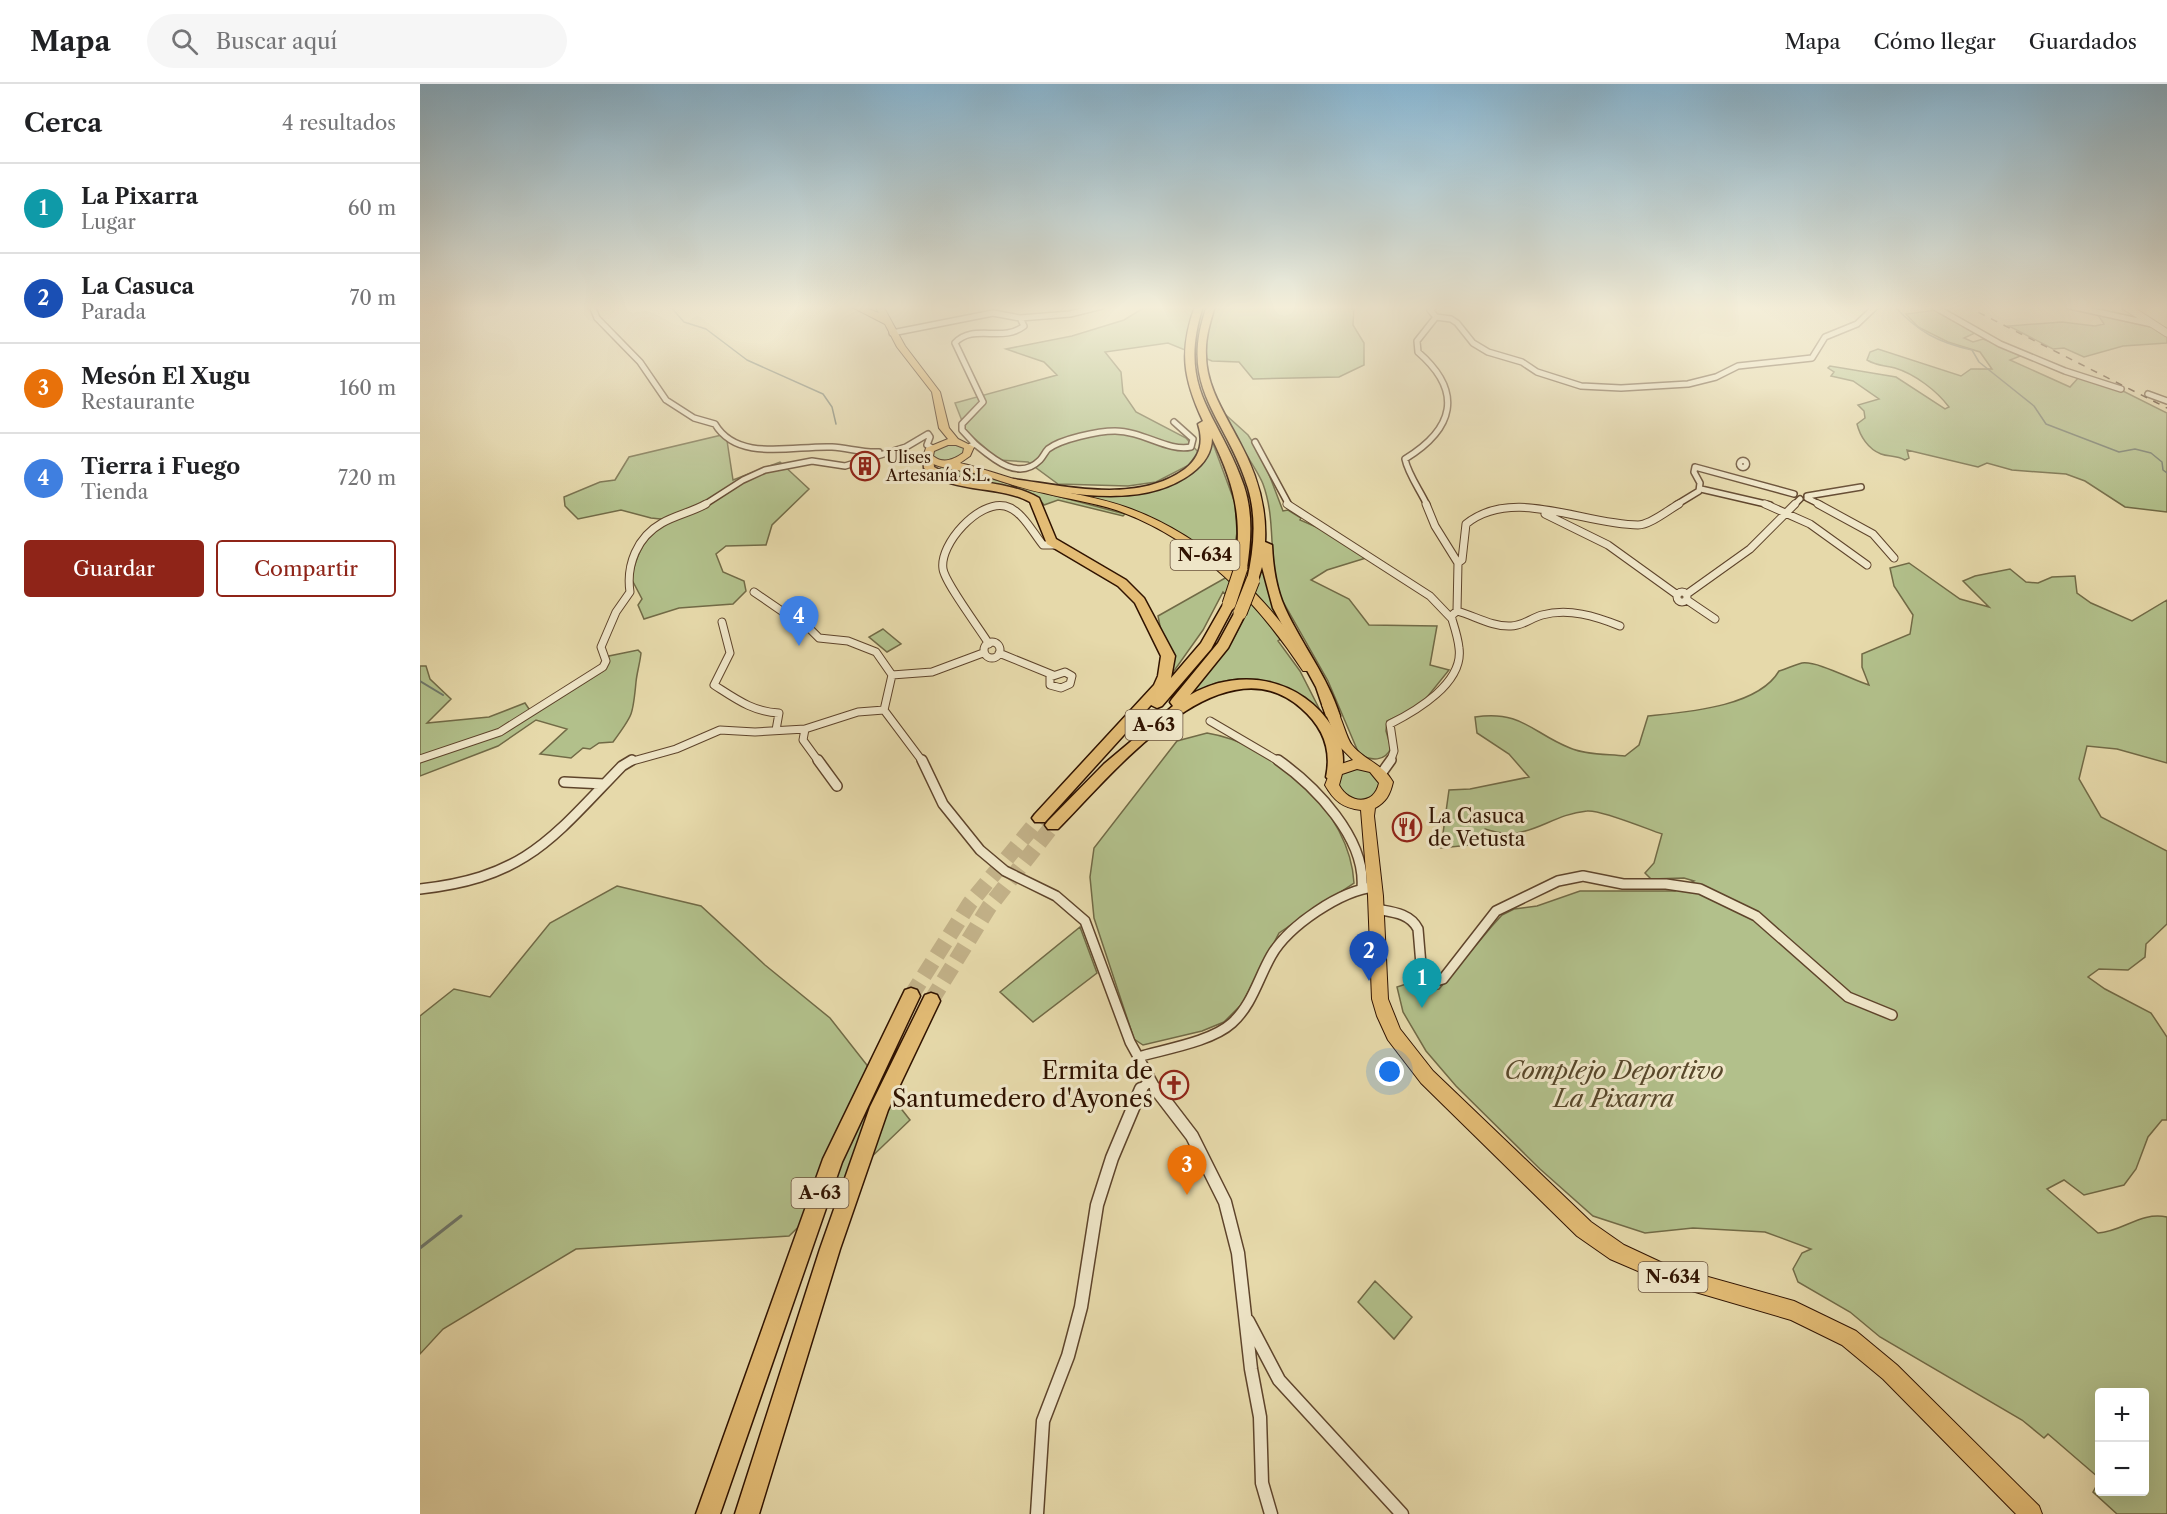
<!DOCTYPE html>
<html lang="es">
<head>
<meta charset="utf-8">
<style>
	:root { --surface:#fff; --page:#f6f6f6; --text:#202124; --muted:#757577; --line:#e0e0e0; --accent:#8f2418 }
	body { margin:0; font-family:"Libre Caslon Text",serif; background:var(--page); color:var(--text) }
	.controls { position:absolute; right:18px; bottom:18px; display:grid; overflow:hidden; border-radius:6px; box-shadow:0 6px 24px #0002 }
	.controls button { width:54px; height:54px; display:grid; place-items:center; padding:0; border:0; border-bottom:2px solid var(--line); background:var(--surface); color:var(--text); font:30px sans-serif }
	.you { position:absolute; left:970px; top:988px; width:21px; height:21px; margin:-15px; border:4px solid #fff; border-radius:50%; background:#1a73e8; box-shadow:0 0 0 9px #1a73e833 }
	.badge { display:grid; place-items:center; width:39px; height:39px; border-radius:50%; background:var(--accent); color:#fff; font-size:20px; font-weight:700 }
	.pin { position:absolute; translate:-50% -50px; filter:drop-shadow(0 2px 3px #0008) }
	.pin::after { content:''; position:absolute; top:32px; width:21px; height:18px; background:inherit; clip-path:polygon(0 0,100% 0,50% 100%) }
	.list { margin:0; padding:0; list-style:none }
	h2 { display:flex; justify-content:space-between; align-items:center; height:78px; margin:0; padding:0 24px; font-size:26px }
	h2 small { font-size:20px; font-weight:400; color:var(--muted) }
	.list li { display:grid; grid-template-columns:39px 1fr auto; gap:18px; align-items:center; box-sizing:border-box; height:90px; padding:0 24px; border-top:2px solid var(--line) }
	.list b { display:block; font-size:22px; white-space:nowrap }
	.list p { margin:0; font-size:20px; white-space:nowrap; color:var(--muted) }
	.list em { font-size:20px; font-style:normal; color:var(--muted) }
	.actions { display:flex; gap:12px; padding:18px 24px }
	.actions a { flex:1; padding:14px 0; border:2px solid var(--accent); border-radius:6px; text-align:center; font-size:21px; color:var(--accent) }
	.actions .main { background:var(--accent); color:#fff }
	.icon { flex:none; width:33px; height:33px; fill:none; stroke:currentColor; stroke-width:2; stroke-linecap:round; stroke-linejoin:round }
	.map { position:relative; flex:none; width:1747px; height:1430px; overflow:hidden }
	header { display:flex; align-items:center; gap:36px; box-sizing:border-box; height:84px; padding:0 30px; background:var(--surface); border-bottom:2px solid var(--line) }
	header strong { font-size:28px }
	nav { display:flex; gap:33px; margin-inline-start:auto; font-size:21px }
	.search { width:420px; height:54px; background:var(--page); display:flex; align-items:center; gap:15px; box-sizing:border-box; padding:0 21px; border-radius:33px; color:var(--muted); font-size:22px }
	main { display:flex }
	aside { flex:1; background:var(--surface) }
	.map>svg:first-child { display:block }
	.green { fill:#b2c08b; stroke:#716a46; stroke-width:1.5 }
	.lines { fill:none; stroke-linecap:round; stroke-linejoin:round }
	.stream-far2 { stroke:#6e776a; stroke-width:1.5 }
	.stream-far1 { stroke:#6e776a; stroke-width:2 }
	.stream { stroke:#6e776a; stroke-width:3 }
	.motorway-tunnel { stroke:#c2b188; stroke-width:16; stroke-dasharray:16 8; stroke-linecap:butt }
	.minor-far3-casing { stroke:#5e442b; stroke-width:8 }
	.minor-far2-casing { stroke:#5e442b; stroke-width:9 }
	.minor-far1-casing { stroke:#5e442b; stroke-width:12 }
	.minor-casing { stroke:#5e442b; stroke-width:15 }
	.tertiary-casing { stroke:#5e442b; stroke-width:9 }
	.trunk-casing { stroke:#301301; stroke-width:2 }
	.motorway-casing { stroke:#301301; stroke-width:3 }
	.minor-far3 { stroke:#efe6c8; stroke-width:5 }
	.minor-far2 { stroke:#efe6c8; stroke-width:7 }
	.minor-far1 { stroke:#efe6c8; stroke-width:9 }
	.minor { stroke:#efe6c8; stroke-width:12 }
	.tertiary { stroke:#efe6c8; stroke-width:7 }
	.trunk { fill:#e3bc75; fill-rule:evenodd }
	.motorway { fill:#e3bc75; fill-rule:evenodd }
	.rail { stroke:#301301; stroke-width:1.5; stroke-dasharray:7 7; stroke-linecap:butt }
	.motorway-bridge-casing { stroke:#301301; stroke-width:15; stroke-linecap:butt }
	.motorway-bridge { stroke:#e3bc75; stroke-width:13 }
	.labels { text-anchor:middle; stroke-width:6; stroke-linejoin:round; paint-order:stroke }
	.far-poi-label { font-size:16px; fill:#301301; stroke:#efe6c8; text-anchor:start }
	.shield { fill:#efe6c8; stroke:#69523d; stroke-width:1.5 }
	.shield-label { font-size:18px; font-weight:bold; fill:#301301 }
	.poi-label { font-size:20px; fill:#301301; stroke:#efe6c8; text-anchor:start }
	.near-poi-label { font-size:24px; fill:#301301; stroke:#efe6c8; text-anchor:end }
	.near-park-label { font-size:24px; font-style:italic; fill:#57472a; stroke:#efe6c8 }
</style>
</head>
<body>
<header>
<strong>Mapa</strong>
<div class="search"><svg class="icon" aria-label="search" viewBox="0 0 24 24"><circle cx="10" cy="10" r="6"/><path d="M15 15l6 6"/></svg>Buscar aquí</div>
<nav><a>Mapa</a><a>Cómo llegar</a><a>Guardados</a></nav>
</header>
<main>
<aside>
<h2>Cerca<small>4 resultados</small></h2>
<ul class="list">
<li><span class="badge" style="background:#0f9aa8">1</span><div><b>La Pixarra</b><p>Lugar</p></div><em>60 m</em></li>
<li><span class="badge" style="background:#1a4fb4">2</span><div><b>La Casuca</b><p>Parada</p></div><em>70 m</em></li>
<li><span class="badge" style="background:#e8710a">3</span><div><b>Mesón El Xugu</b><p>Restaurante</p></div><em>160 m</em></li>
<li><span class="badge" style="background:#3f7fe0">4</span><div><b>Tierra i Fuego</b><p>Tienda</p></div><em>720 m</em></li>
</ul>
<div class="actions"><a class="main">Guardar</a><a>Compartir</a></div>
</aside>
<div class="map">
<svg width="1747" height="1430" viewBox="0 0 1747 1430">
	<rect width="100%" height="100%" fill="#e6d9aa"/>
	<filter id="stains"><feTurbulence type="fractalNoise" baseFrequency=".00333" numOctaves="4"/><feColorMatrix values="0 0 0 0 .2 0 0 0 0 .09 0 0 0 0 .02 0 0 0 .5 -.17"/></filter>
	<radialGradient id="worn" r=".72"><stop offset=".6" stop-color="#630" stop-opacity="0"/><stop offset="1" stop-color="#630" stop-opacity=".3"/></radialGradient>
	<!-- green -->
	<path class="green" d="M809,222H934L933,241L944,259V281L919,293L833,295L819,278L792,277L748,259L685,268L701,288L703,309L716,328L766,354L778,368L769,381L736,398L708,402L638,400L608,378L579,376L546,347L535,319L637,291L624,278L586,265L652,252L704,236L725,223L796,224Z
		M1516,226L1555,249L1544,254L1553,258L1563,255L1603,271L1590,276L1650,303L1659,293L1691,301L1747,329V428L1705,423L1665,397L1646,390L1592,386L1567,379L1558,383L1487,366L1489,374L1485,376C1476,371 1469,373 1461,370C1448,365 1440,352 1437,340L1445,334L1444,327L1438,321L1459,315L1433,297L1411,292L1414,288L1408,284L1410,282L1476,293L1525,325L1529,323C1517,307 1495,290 1475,284C1464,281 1457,282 1447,276L1450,268L1458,265L1541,292L1551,285H1572L1560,268L1528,258L1498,243L1486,230Z
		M1676,228L1729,240L1747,252V259L1703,262L1664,273L1644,264L1633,265L1589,242L1642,238L1675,242L1684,240Z
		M806,331L828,351L842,372L863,427L868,426L881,434L880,436L903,446L946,474L907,486L891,496L929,515L949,541L1017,542L1010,581L1029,586L1000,622L967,637L966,647L971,664C965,678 951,677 939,670L908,597L861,514C847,476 857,438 843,400C835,380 808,348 806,331Z
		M306,350L313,396L360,378L389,405L352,441L346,461L306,462L296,470L303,488L324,497L326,507L313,520L259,524L224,535L218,521L222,515L211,494C219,463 224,455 250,436L231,434L201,426L158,435L145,422L144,413L180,398L195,396L209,373Z
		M792,357L815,419L817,448L812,481L836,504L842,478L871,553C810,468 741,429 641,407L710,408L762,394Z
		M534,360L544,364V370C533,375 522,381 512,371L516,364Z
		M523,382L705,430L703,432L638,416L624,421C609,397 568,402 544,398C535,396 526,390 518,386Z
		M1489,479L1540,515L1569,523L1543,497L1555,492L1590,485L1606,498L1618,499L1632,493L1655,492L1657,509L1671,519L1712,537L1747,516V679L1697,665L1667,662L1659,695L1681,733L1747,767V840L1726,860L1725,873L1708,886L1679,885L1668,893L1685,905L1731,929L1747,953V1036H1742L1728,1053L1716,1085L1704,1101L1664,1111L1644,1096L1627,1105L1678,1149C1702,1148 1721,1127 1747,1133V1430H1697L1673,1408L1679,1397L1680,1408H1724V1308H1680L1679,1394L1628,1350L1624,1354L1602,1336L1460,1253L1430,1228L1378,1198L1373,1185L1382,1169L1391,1165L1345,1148L1273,1144L1225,1149L1173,1132L1120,1085L1036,1002L1006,967L983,928L977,903L998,896L1013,906L1019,905L1072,842L1082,831L1094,825L1117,822L1160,807H1255L1274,797L1264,794L1231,795L1225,789L1234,779L1242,750C1227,745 1180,725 1167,727C1126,731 1109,760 1065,745L1050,761L1021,764L1029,706L1050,705L1109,693L1089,670L1057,649L1055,633C1102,626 1112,649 1150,664C1166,671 1188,670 1205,672L1219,661L1228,632C1267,628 1338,623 1359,587C1366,585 1374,581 1382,579C1398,577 1432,596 1449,601L1442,583V570L1490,550L1493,531L1474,502L1470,484Z
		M807,493L862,554L858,557L880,587L905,636C874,603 845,588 799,598C790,601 781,606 773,608L811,559L826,530L803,508L783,546L749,594L752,567L741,547L738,532Z
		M463,545L481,560L467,568L449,553Z
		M218,566L221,569C220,579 217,588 216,598C213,631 213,631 193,658L179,659L170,665L163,664L151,674L120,670L147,645L116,636L78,662L0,692V582H6L10,595L31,615L7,639L69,633L105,619L113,631L183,587L189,572Z
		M787,649C855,660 930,727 934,799L859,849L822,920L804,938L782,947L723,961L714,955L674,834L670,793L674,764L757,657Z
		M933,683L950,686L960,697L957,710C936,720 934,717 917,703L919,691Z
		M197,802L281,822L345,881L410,934L490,1036L369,1152L156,1165L23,1245L0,1270V932L34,905L70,913L130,839Z
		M660,843L677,889L613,938L580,908Z
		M955,1197L992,1233L974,1255L938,1218Z"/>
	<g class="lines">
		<!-- stream-far2 -->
		<path class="stream-far2" d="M250,222L264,238L286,245L327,276L403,310L412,323L416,340
			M1474,222C1499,248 1517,258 1552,266L1559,278L1614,322L1626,340L1699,368L1715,365L1731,369L1742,378L1743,386L1747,389"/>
		<!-- stream-far1 -->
		<path class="stream-far1" d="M0,597L23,611"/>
		<!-- stream -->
		<path class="stream" d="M0,1164L41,1132"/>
		<!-- motorway-tunnel -->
		<path class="motorway-tunnel" d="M491,912L550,819L620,734
			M511,917L569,823L633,741"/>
		<!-- minor-far3 casing -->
		<g class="minor-far3-casing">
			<path id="minor-far3" d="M172,222L177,234L220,278L246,316L274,334L295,340C318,379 375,361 412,363C428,364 443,369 459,368
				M1513,222L1580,260L1645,287L1701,305
				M1650,222L1732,240
				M1016,233L1031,235L1037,239L1053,259L1068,268L1102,278L1117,288L1161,302L1201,304L1268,300L1296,293L1318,282L1392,274L1405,253L1437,240L1456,222
				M600,234L650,230L682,222
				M472,249L573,229L600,234L604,242C583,259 553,239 535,259L563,318L542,340V346L555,360L549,363
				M1728,310L1747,317
				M835,358L869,421
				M555,360C572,374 598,398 620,376C623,373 625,368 628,365C641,355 678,347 695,347C723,347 748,368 771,363L773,355L754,338
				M1319.5 380a3.5 3.5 0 1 1 7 0a3.5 3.5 0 1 1-7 0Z
				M1281,405L1350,421
				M1387,412L1441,403
				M1387,414L1401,421
				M284,421L323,396L345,386L392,377L425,382L486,363L508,350L510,353L507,361L512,364
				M1007,421C1000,406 988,390 985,375C1034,345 1044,308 998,268L997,257L1016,233L1010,226L1015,222
				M1256,421L1279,407L1280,399L1274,388L1275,383L1374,410
				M1374,421L1380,415"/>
		</g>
		<!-- minor-far2 casing -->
		<g class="minor-far2-casing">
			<path id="minor-far2" d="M867,420L1010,512L1032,535
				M1006,420L1015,442L1038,479L1037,527
				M1345,420L1390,440L1447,481
				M1398,420L1453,450L1474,474
				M1125,430L1188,461L1256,510
				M1038,479L1042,476L1046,440C1093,402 1164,441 1218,441C1230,441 1248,426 1259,420
				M1257 513a5 5 0 1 1 10 0a5 5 0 1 1-10 0Z
				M334,508L366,530L382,537L399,554L428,557L456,568L472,591L464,626
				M1267,510L1330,465L1375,420
				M1267,516L1295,535
				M302,538L310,569L294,601C316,615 333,628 359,629L356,646
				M564 566a8 8 0 1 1 16 0a8 8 0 1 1-16 0Z
				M569,560C560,545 525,499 523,485C519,460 559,416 585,422C602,426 613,449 623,461H635
				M579,569L633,591
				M645,588L652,592L650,600L641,604L630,601V593Z
				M472,591L512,588L563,569
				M790,637L860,678
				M385,645L383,656L399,678
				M0,675L80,648L183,583L186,577L181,563L196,528L210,508C206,481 217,453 242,439C256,431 272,428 286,420
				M209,678L256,665L300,646L335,648L385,645L438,628L464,626L503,678
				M970,678L974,667L970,640C996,627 1044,599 1039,564C1038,553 1034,542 1031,532L1037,527C1055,532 1072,543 1091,542C1103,542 1111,534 1122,531C1149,524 1175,532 1200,542"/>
		</g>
		<!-- minor-far1 casing -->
		<g class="minor-far1-casing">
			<path id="minor-far1" d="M398,676L417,702
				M502,676L523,720L560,766L585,787L636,812L665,837L710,958L737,1007
				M858,676C895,702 946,754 942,804
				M961,690L971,676
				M144,698L184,700
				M0,805C107,793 132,754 202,682L212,676
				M956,825C972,828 990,829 998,845L1002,893L1009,899L1023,895L1076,827L1138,797L1163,792L1203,800H1246L1280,805L1336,832L1428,913L1472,931
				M718,973C745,965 791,958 812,939C832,921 838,895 851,872C868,842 921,806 955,803
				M720,1007L729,997"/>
		</g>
		<!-- minor casing -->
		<g class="minor-casing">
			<path id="minor" d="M736,1005L772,1052L805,1118L818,1169L831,1285L840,1333L842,1399L851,1430
				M828,1237L859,1296L982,1430
				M617,1430L623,1337L648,1272L661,1223L677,1121L692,1074L721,1005"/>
		</g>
		<!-- tertiary casing -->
		<g class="tertiary-casing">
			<path id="tertiary" d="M1705,222L1747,249"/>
		</g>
		<!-- trunk casing -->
		<g class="trunk-casing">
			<path id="trunk" d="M430,222H440L459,229L455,222H463L485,262L520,308L529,344L538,355L554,363L550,372L540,379C565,385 589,394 614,401C646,409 680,413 711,425C788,454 850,515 893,584L891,587H883C838,519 782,459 704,429C679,419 651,416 624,409C604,405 583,398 563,391C546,386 514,386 503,373L506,364L528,355L519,344L512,308L477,263L465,240ZM528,361H536L544,364L543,369C533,376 523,380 513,372L514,367Z
				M908,617C920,620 924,651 932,661C944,676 963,680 973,698C970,711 966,718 955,724L954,732L963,812L968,915L980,945L1013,987L1171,1138L1204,1161L1249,1182L1374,1217L1436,1247L1477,1281L1619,1422L1622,1430H1596L1463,1295L1422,1261L1371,1236L1248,1200L1190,1175L1157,1152L1001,999L968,956L957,932L952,915L948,812L941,726C923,724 914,717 905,701L912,683L933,676L920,663L902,621ZM937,685L950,688L959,699C954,722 929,720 919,701L922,690Z"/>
		</g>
		<!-- motorway casing -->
		<g class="motorway-casing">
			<path id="motorway" d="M775,222H783C756,307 799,329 824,402C833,429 831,457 827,484L821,488L815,484C823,433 814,400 792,354C792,369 784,380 772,389C723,426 650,409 593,401L588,398L593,395C647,402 717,420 765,385C780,373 784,358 778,340L783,337C763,294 759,267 775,222Z
				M787,222H795C790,239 785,254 786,271C786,302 805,330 819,357C836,388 847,421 845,458L852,461C853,483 856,504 865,524C882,561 908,593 920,632L918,636L913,637L906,632L896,603L853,524L842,483L837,499L833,500L827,496C834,466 837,434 828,404C806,332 757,305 787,222Z
				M508,370L513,373L514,383C547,402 586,395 619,414L636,455L706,496L724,514L755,572L751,594L781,559L805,517L809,516L815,520L791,565L742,622L737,624L731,621L625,738H615L612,734L615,730L734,601L738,592L741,572L715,519L698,502L627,460L610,418C578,400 531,411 504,384L503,373Z
				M820,525L826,529L808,564L770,611C820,582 882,594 913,644C923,660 927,680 918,697L913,699L906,693C912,665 903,643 881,624C801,553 690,693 638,745H628L625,741L628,737L684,680L753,622L750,618L752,615L798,559L816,526Z
				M491,904L497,906L500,912L422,1078L300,1430H276L403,1075L485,906Z
				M511,909L517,911L520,917L468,1026L420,1165L339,1430H315L400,1165L450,1023L505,911Z"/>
		</g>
		<!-- minor-far3 -->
		<use href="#minor-far3" class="minor-far3"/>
		<!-- minor-far2 -->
		<use href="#minor-far2" class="minor-far2"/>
		<!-- minor-far1 -->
		<use href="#minor-far1" class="minor-far1"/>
		<!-- minor -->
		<use href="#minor" class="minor"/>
		<!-- tertiary -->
		<use href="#tertiary" class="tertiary"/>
		<!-- trunk -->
		<use href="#trunk" class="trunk"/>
		<!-- motorway -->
		<use href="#motorway" class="motorway"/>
		<!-- rail -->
		<path class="rail" d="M1546,222L1747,324"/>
		<!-- motorway-bridge casing -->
		<g class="motorway-bridge-casing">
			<path id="motorway-bridge" d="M809,520L821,484
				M820,529L833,496"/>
		</g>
		<!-- motorway-bridge -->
		<use href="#motorway-bridge" class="motorway-bridge"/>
	</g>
	<!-- sky -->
	<linearGradient id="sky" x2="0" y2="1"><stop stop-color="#88b6d2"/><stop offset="0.53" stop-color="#f4eed9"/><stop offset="1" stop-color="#f4eed9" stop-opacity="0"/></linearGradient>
	<rect width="1747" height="422" fill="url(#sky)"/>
	<!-- icons -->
	<defs>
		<g id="building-ring" transform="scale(1.5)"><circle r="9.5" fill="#efe6c8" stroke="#8f2418" stroke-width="1.5"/><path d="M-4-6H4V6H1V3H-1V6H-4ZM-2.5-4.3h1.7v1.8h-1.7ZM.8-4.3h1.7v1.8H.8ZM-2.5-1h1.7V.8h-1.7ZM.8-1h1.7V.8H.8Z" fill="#8f2418"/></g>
		<g id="restaurant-ring" transform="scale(1.5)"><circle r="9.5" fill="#efe6c8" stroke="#8f2418" stroke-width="1.5"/><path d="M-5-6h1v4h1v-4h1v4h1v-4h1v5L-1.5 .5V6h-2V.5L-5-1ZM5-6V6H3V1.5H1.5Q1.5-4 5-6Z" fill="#8f2418"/></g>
		<g id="church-ring" transform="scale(1.5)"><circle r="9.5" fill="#efe6c8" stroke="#8f2418" stroke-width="1.5"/><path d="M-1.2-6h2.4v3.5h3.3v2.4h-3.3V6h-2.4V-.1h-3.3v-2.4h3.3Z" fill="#8f2418"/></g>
	</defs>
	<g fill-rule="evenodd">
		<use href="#building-ring" x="445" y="382"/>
		<use href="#restaurant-ring" x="987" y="743"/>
		<use href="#church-ring" x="754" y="1001"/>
	</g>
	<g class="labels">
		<!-- far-poi labels -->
		<g class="far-poi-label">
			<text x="466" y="379">Ulises<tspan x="466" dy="18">Artesanía S.L.</tspan></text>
		</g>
		<!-- shield labels -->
		<g class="shield">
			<rect x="750.5" y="456" width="69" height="30" rx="4.5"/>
			<rect x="705.5" y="626" width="57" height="30" rx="4.5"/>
			<rect x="371.5" y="1094" width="57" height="30" rx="4.5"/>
			<rect x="1218.5" y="1178" width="69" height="30" rx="4.5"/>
		</g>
		<g class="shield-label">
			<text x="785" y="477">N-634</text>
			<text x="734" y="647">A-63</text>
			<text x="400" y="1115">A-63</text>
			<text x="1253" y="1199">N-634</text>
		</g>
		<!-- poi labels -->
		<g class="poi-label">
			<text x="1008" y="739">La Casuca<tspan x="1008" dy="23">de Vetusta</tspan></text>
		</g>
		<!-- near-poi labels -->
		<g class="near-poi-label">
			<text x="733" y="995">Ermita de<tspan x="733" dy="28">Santumedero d'Ayones</tspan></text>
		</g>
		<!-- near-park labels -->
		<g class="near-park-label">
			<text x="1194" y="995">Complejo Deportivo<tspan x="1194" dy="28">La Pixarra</tspan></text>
		</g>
	</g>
	<rect width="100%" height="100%" filter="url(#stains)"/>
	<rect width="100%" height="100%" fill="url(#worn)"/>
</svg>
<div class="controls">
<button>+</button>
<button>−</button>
</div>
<div class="you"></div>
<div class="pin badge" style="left:1002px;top:924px;background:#0f9aa8">1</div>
<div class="pin badge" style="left:949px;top:897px;background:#1a4fb4">2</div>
<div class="pin badge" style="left:767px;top:1111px;background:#e8710a">3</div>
<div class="pin badge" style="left:379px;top:562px;background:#3f7fe0">4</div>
</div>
</main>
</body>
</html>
